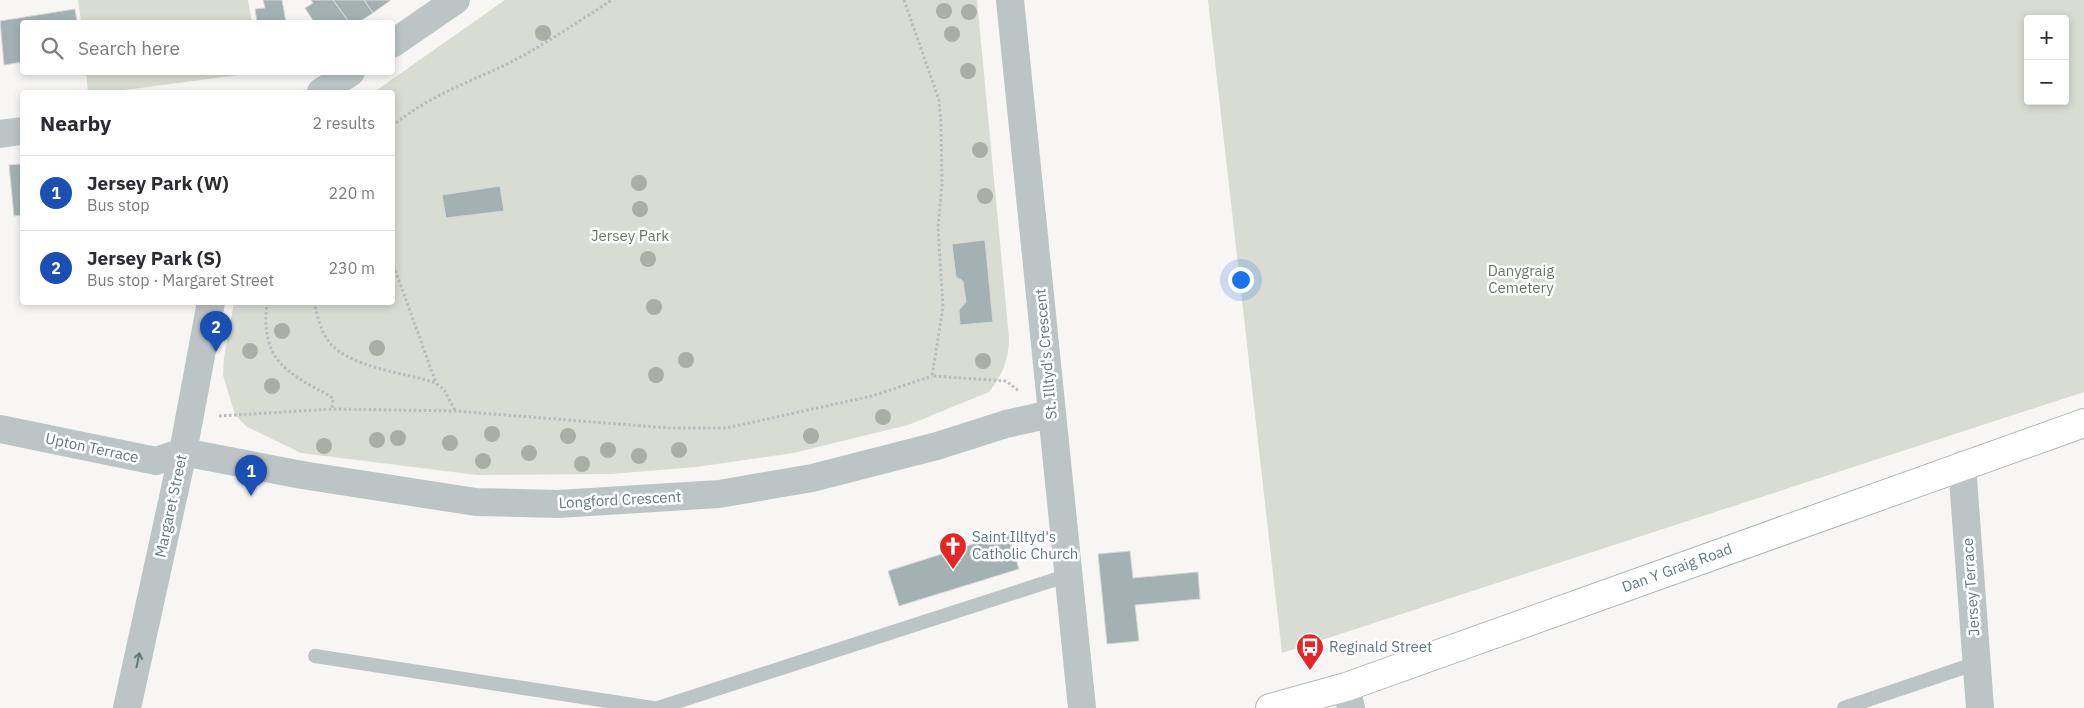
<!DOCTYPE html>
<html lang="en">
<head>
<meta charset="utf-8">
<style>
	:root { --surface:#fff; --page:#f7f7f7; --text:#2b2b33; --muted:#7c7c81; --line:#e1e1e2; --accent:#7c3aed }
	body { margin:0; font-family:"IBM Plex Sans",sans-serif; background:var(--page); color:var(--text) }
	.controls { position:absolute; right:15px; top:15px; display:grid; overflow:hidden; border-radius:5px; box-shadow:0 2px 8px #0003 }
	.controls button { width:45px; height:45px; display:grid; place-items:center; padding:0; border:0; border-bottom:1px solid var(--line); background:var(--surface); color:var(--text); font:25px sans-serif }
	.you { position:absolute; left:1240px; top:279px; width:18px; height:18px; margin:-12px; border:4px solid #fff; border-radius:50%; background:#1a73e8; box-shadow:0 0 0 8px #1a73e833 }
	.badge { display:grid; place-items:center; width:32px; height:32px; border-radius:50%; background:var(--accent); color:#fff; font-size:16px; font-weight:700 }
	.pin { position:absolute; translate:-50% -41px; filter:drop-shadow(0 1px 2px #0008) }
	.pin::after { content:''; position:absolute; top:26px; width:18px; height:15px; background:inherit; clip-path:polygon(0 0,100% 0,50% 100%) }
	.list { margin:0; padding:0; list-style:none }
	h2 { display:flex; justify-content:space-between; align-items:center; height:65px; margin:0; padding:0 20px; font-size:21px }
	h2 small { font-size:16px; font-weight:400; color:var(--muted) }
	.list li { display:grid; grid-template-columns:32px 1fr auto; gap:15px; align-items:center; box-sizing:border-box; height:75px; padding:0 20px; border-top:1px solid var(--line) }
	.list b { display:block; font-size:19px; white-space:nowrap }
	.list p { margin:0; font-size:16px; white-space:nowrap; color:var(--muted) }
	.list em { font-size:16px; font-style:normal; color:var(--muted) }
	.icon { flex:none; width:28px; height:28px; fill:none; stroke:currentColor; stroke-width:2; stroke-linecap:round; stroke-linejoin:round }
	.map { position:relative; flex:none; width:2084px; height:708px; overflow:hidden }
	.search { position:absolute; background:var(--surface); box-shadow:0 2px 8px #0003; left:20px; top:20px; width:375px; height:55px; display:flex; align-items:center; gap:12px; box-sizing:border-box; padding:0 18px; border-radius:5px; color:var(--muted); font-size:19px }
	.panel { position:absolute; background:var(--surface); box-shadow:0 2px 8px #0003; left:20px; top:90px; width:375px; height:215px; border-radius:5px }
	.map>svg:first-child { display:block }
	.green { fill:#d8dcd3; fill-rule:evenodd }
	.building { fill:#a4b1b3; stroke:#d8d8d6 }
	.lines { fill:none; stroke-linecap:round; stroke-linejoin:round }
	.secondary-casing { stroke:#afb8bb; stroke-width:30 }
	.path { stroke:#b7bcbe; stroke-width:3; stroke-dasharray:2.5 2.5; stroke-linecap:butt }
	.lane { stroke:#bdc4c6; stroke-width:14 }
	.street { stroke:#bdc4c6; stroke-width:28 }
	.secondary { stroke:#fff; stroke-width:28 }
	.tree { fill:#a9b0a3 }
	.oneway { stroke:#61797f }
	.labels { text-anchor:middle; stroke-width:5; stroke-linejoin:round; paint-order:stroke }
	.park-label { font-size:15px; fill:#6a7760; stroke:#fff }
	.street-label { font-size:15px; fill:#61797f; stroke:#fff }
	.poi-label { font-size:15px; fill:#61797f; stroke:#fff; text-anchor:start }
</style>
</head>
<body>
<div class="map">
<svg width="2084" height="708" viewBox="0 0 2084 708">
	<rect width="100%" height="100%" fill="#f7f6f4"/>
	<!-- green -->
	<path class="green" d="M78,0H248L252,22H81Z
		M505,0H977L1009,338C1009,359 1002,376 989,392L908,425L793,453L696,467L611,474L477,475L301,453L247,427L235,415L223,375L224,357L234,303L392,302V92H374Z
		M1208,0H2084V392L1282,653ZM2028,19H2065V101H2028Z
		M261,72L109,92H88L86,73Z"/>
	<!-- building -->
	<path class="building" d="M263,0H282L286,22H257L255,9L265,8Z
		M311,0H333L349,22H314L305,8L313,3Z
		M333,0H364L373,13L359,22H349Z
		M364,0H391L373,13Z
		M75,9L77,22H22V62L4,65L0,21Z
		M22,164V215L14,216L9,165Z
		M500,186L504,211L446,218L442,195Z
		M985,240L993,322L960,325L959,310L966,302L963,281L956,277L952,244Z
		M1008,533L1019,569L899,606L888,571Z
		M1130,551L1133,578L1198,572L1200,599L1135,605L1139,641L1107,644L1098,554Z"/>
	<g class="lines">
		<!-- secondary casing -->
		<g class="secondary-casing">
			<path id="secondary" d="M1270,708L1346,687L2084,423"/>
		</g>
		<!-- path -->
		<path class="path" d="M904,0L939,100L941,124L942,184L938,227L943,307L932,376L1006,381L1019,391
			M392,126C431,95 463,85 507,64C543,46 577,22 612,0
			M392,261L436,383
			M267,302C260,362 287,372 333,398L332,409
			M314,302C317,314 320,329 327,339C346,368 404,372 436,383L444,390L455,410
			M219,416L332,409L455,411L669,428H726L872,396L932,376"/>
		<!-- lane -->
		<path class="lane" d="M315,656L653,708
			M658,708L1069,575
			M1844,708L1977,663"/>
		<!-- street -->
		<path class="street" d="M1010,0L1082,708
			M392,44L456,0
			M321,92L351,72
			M0,134L22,131
			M0,429L156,461L183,452L302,475L476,502L558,504L719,494L812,478L937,446L1006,424L1051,414
			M1962,465L1980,708
			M1346,687L1351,708
			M127,708L183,452L211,302"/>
		<!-- secondary -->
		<use href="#secondary" class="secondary"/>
	</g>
	<!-- trees -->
	<g class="tree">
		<circle cx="944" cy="11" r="8"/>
		<circle cx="969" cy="12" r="8"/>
		<circle cx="543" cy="33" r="8"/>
		<circle cx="952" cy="34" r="8"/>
		<circle cx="968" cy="71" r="8"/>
		<circle cx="980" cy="150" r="8"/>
		<circle cx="639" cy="183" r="8"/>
		<circle cx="985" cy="196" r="8"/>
		<circle cx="640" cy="209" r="8"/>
		<circle cx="648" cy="259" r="8"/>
		<circle cx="654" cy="307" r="8"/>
		<circle cx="282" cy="331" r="8"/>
		<circle cx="377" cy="348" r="8"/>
		<circle cx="250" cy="351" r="8"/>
		<circle cx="686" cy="360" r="8"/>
		<circle cx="983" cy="361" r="8"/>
		<circle cx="656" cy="375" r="8"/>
		<circle cx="272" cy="386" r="8"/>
		<circle cx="883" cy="417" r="8"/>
		<circle cx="492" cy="434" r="8"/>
		<circle cx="568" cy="436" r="8"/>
		<circle cx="811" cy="436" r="8"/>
		<circle cx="398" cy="438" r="8"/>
		<circle cx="377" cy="440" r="8"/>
		<circle cx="450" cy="443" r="8"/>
		<circle cx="324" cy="446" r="8"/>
		<circle cx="608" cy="450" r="8"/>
		<circle cx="679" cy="450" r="8"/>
		<circle cx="529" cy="453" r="8"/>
		<circle cx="639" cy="456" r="8"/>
		<circle cx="483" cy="461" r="8"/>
		<circle cx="582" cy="464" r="8"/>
	</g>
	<!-- one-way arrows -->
	<defs><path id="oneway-shaft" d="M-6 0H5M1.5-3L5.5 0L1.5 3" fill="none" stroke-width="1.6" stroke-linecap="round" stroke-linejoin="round" transform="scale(1.25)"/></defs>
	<use class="oneway" href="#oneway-shaft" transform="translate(138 660) rotate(-78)"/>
	<!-- icons -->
	<defs>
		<g id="church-pin" transform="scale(1.4375)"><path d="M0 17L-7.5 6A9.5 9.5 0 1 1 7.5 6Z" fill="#e52626" stroke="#fff"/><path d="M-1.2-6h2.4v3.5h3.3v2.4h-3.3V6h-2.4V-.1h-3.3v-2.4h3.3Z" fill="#fff"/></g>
		<g id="bus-pin" transform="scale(1.4375)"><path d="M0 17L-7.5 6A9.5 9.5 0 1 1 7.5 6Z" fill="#e52626" stroke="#fff"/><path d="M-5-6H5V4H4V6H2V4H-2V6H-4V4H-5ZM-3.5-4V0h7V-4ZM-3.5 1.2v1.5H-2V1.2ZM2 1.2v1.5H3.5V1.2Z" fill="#fff"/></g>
	</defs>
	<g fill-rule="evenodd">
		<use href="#church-pin" x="953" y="546"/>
		<use href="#bus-pin" x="1310" y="647"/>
	</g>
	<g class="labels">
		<!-- park labels -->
		<g class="park-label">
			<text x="630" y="241">Jersey Park</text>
			<text x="1521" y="276">Danygraig<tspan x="1521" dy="17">Cemetery</tspan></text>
		</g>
		<!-- street labels -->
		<g class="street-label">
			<text transform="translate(1046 354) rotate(-95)" y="5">St. Illtyd's Crescent</text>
			<text transform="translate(92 448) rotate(12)" y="5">Upton Terrace</text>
			<text transform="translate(620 500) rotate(-3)" y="5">Longford Crescent</text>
			<text transform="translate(171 506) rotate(-78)" y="5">Margaret Street</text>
			<text transform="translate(1677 568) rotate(-20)" y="5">Dan Y Graig Road</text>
			<text transform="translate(1971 587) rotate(-94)" y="5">Jersey Terrace</text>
		</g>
		<!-- poi labels -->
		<g class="poi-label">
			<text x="972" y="542">Saint Illtyd's<tspan x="972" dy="17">Catholic Church</tspan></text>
			<text x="1329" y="652">Reginald Street</text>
		</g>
	</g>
</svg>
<div class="controls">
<button>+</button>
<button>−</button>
</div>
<div class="you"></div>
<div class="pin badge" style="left:251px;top:496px;background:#1a4fb4">1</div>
<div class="pin badge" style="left:216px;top:352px;background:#1a4fb4">2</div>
<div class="search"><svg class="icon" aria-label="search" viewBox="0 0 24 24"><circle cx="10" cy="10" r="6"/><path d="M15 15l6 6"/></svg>Search here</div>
<section class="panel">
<h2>Nearby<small>2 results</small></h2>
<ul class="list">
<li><span class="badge" style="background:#1a4fb4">1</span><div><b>Jersey Park (W)</b><p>Bus stop</p></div><em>220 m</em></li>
<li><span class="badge" style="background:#1a4fb4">2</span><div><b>Jersey Park (S)</b><p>Bus stop · Margaret Street</p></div><em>230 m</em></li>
</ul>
</section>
</div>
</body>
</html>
